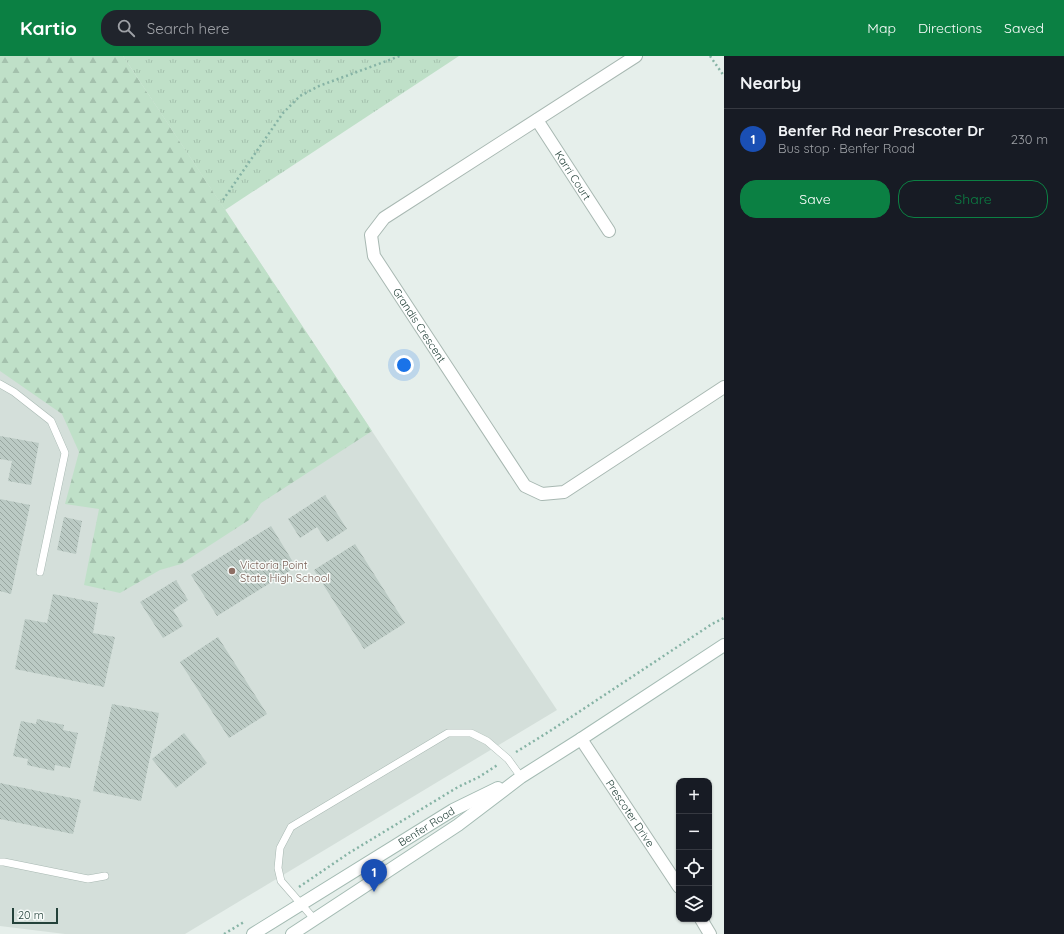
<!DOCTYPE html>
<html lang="en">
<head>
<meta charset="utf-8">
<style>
	:root { --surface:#171b24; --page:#20242c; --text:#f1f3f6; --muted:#9ea1a6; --line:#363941; --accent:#0b8043 }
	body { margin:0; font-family:Quicksand,sans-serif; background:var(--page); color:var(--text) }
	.controls { position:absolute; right:12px; bottom:12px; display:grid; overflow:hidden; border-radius:8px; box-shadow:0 1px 3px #0004 }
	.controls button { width:36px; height:36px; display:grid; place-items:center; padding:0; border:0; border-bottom:1px solid var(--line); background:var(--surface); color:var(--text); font:20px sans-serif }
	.scale { position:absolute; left:12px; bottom:10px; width:46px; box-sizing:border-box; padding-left:4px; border:2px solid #24423a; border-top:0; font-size:11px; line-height:14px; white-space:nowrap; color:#24423a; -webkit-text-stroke:3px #f7fbf9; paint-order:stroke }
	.you { position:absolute; left:404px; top:309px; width:14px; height:14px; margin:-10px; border:3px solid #fff; border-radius:50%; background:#1a73e8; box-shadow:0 0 0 6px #1a73e833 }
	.badge { display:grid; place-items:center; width:26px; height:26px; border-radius:50%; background:var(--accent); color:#fff; font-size:13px; font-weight:700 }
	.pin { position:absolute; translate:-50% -33px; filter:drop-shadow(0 1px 2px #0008) }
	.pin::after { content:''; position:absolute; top:21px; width:14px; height:12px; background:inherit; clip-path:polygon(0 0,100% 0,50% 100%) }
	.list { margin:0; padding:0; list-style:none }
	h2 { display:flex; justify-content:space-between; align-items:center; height:52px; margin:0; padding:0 16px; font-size:17px }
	h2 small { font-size:13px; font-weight:400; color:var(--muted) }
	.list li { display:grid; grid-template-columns:26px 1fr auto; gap:12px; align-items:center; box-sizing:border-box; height:60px; padding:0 16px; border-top:1px solid var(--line) }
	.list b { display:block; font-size:15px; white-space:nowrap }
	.list p { margin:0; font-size:13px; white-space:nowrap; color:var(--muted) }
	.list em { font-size:13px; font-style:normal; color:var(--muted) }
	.actions { display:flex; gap:8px; padding:12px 16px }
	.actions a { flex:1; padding:9px 0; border:1px solid var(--accent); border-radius:16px; text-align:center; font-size:14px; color:var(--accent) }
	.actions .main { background:var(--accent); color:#fff }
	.icon { flex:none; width:22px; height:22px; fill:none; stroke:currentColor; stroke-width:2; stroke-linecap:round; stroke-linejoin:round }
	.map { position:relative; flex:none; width:724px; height:878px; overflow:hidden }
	header { display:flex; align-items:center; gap:24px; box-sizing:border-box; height:56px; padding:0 20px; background:var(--accent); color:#fff }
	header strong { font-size:19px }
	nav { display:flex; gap:22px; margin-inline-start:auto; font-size:14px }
	.search { width:280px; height:36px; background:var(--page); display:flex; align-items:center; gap:10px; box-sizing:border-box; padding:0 14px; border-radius:16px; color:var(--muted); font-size:15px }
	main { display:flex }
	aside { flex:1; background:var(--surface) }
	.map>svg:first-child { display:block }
	.built { fill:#d4dfda }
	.forest { fill:url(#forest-firs) }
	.park { fill:url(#park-tufts) }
	.building { fill:url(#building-back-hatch) }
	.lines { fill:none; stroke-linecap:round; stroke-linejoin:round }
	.lane-casing { stroke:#a8b8b2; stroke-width:8 }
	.street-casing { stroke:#a8b8b2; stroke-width:14 }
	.secondary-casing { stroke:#a4bbb3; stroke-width:14 }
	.path { stroke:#86b3a5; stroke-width:2.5; stroke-dasharray:2 3; stroke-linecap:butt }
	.lane { stroke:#fff; stroke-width:7 }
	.street { stroke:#fff; stroke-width:12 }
	.secondary { stroke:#fff; stroke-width:12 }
	.education-dot { fill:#8d6e63; stroke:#f7fbf9; stroke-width:1.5 }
	.labels { text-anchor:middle; stroke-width:3; stroke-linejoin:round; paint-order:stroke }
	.street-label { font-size:11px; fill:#24423a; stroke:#f7fbf9 }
	.education-label { font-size:11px; fill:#785e54; stroke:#f7fbf9; text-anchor:start }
</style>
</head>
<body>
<header>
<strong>Kartio</strong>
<div class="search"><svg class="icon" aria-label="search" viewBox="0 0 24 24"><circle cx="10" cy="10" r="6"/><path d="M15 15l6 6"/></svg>Search here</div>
<nav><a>Map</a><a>Directions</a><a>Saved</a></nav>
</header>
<main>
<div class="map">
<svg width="724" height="878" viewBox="0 0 724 878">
	<defs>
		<pattern id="forest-firs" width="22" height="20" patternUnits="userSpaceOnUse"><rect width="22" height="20" fill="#bfe0c8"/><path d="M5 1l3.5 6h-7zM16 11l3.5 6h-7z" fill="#a4c1ad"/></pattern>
		<pattern id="park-tufts" width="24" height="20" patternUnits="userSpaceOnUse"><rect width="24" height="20" fill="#bfe0c8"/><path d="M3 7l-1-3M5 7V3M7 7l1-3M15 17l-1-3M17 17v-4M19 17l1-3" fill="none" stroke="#a4c1ad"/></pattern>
		<pattern id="building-back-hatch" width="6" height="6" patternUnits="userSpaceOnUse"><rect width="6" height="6" fill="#bbcac4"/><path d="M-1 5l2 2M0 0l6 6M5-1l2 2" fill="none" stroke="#98a6a0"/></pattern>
	</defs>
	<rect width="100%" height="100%" fill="#e6efeb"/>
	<!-- built -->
	<path class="built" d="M0,0H123L557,654L185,878H65L0,870Z"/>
	<!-- forest -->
	<path class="forest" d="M0,0H123L372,375L261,447L249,464L181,508L160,514L120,537L84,529L99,453L65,448L79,396L62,358L0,315Z"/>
	<!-- park -->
	<path class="park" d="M123,0H459L225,154Z"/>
	<!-- building -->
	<path class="building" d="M0,380L39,387L31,429L8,425L12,405L0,403Z
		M325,439L347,473L327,486L317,471L300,482L288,463Z
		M0,443L30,449L11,538L0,535Z
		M64,461L82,465L76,498L57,494Z
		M271,470L296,511L217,560L191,519Z
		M355,488L405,567L364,593L314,514Z
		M176,524L188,544L173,554L183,570L163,582L140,546Z
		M53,538L98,547L93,577L115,581L104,631L15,613L25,563L47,567Z
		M218,581L267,658L229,682L180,606Z
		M112,648L159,657L141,745L93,735Z
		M37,663L64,669L63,674L78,677L70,712L55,709L54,715L27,709L28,703L13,700L21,665L36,668Z
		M184,677L207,707L176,732L152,703Z
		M0,727L81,744L73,778L0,763Z"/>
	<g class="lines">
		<!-- lane casing -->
		<g class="lane-casing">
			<path id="lane" d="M0,328L14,336L51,365L65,397L40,516
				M0,806H4L88,823L105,820
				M315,864L281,825L278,812L280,792L291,771L448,677H471L487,685L508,703L521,721"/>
		</g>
		<!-- street casing -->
		<g class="street-casing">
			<g id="street">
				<path id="s1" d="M636,0L384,162L371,179L374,200L525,430L542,438L564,436L724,331"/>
				<path id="s2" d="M537,64L609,175"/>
				<path id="s3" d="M581,683L679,831"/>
				<path d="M701,863L710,878"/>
			</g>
		</g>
		<!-- secondary casing -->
		<g class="secondary-casing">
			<g id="secondary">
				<path id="s4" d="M253,878L453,754L498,732"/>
				<path d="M292,878L458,769L521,721L581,683L724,589"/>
			</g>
		</g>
		<!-- path -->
		<path class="path" d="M710,0L724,20
			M223,144L283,57L300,40L319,30L400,0
			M516,696L550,675L712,568L724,562
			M299,831L349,797L458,731L479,721L499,708
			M224,878L244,866"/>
		<!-- lane -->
		<use href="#lane" class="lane"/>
		<!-- street -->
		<use href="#street" class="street"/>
		<!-- secondary -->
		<use href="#secondary" class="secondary"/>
	</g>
	<!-- markers -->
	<circle class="education-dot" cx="232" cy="515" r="4"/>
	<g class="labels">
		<!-- street labels -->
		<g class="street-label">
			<text dy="4" stroke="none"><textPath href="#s2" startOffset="66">Karri Court</textPath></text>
			<text dy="4" stroke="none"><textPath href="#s1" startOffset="425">Grandis Crescent</textPath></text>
			<text dy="4" stroke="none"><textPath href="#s3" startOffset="89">Prescoter Drive</textPath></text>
			<text dy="4" stroke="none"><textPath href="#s4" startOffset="204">Benfer Road</textPath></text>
		</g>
		<!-- education labels -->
		<g class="education-label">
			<text x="240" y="513">Victoria Point<tspan x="240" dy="13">State High School</tspan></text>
		</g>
	</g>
</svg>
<div class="controls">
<button>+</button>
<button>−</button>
<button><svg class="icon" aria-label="locate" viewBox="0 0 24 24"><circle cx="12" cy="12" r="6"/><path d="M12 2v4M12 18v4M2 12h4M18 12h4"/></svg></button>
<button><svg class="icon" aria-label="layers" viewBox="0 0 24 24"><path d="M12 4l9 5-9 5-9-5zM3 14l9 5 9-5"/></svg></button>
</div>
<div class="scale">20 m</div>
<div class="you"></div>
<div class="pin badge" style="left:374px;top:836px;background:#1a4fb4">1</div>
</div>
<aside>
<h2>Nearby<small></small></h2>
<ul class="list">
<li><span class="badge" style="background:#1a4fb4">1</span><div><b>Benfer Rd near Prescoter Dr</b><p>Bus stop · Benfer Road</p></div><em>230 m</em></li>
</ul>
<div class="actions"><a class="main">Save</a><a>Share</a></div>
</aside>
</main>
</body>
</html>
